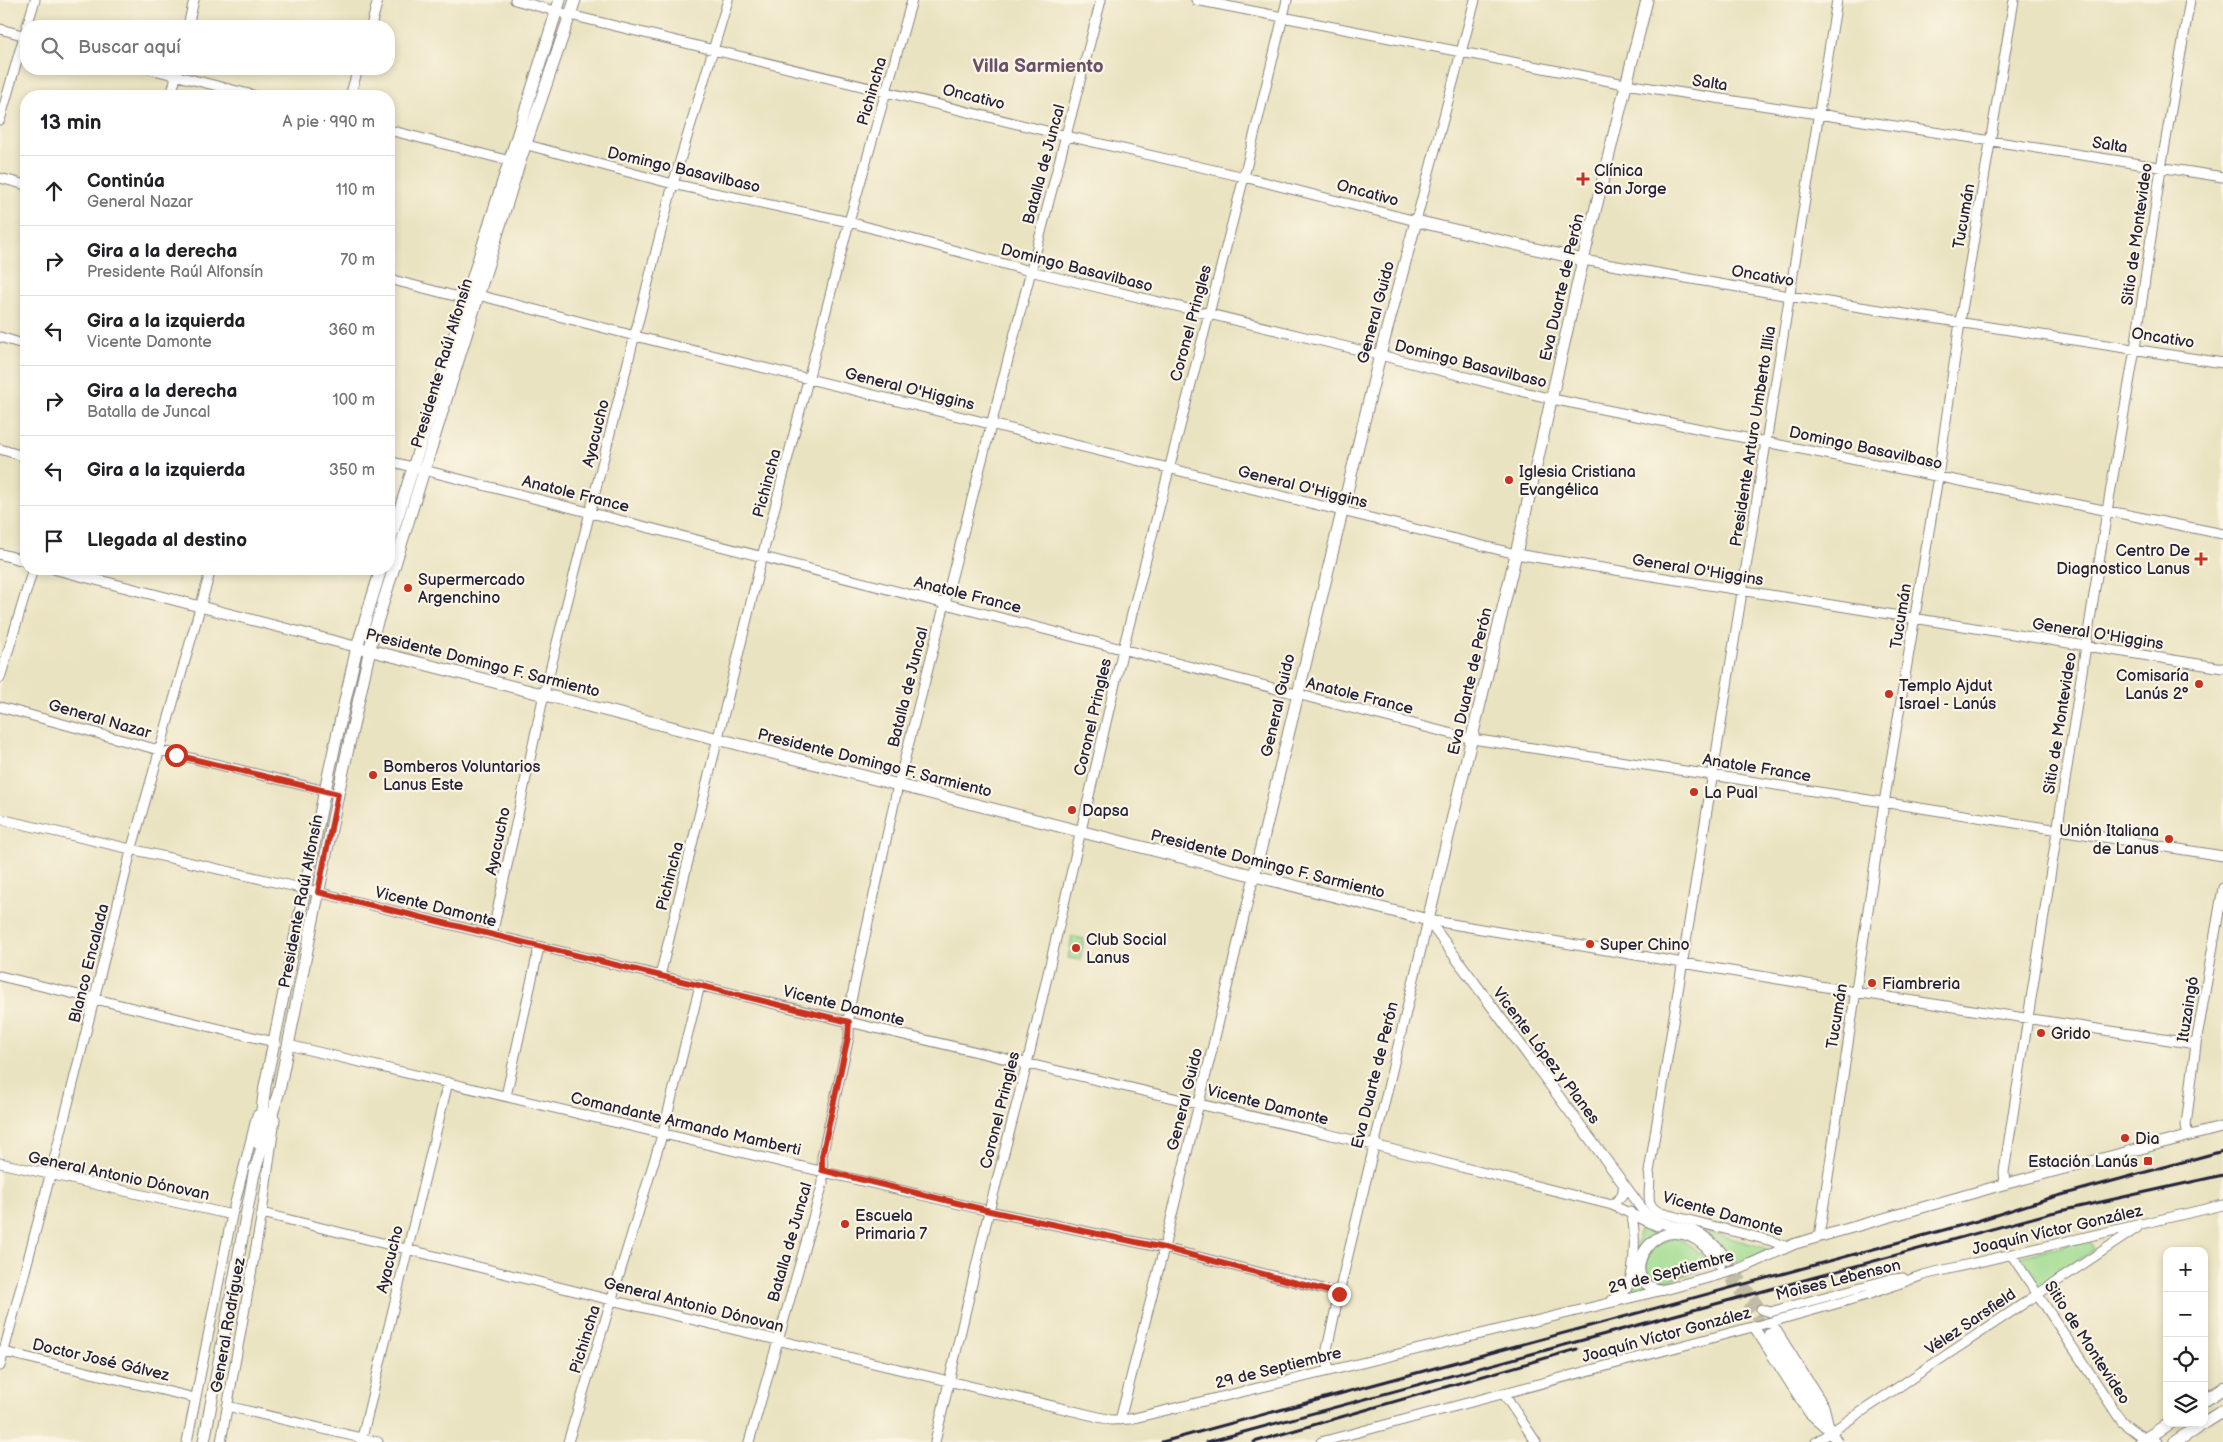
<!DOCTYPE html>
<html lang="es">
<head>
<meta charset="utf-8">
<style>
	:root { --surface:#fff; --page:#f6f6f6; --text:#202124; --muted:#757577; --line:#e0e0e0 }
	body { margin:0; font-family:"Balsamiq Sans",sans-serif; background:var(--page); color:var(--text) }
	.controls { position:absolute; right:15px; bottom:15px; display:grid; overflow:hidden; border-radius:10px; box-shadow:0 2px 8px #0003 }
	.controls button { width:45px; height:45px; display:grid; place-items:center; padding:0; border:0; border-bottom:1px solid var(--line); background:var(--surface); color:var(--text); font:25px sans-serif }
	.stop { position:absolute; width:15px; height:15px; margin:-11px; border:4px solid #c8321e; border-radius:50%; background:#fff }
	.stop.end { background:#c8321e; border-color:#fff; box-shadow:0 1px 5px #0008 }
	.list { margin:0; padding:0; list-style:none }
	h2 { display:flex; justify-content:space-between; align-items:center; height:65px; margin:0; padding:0 20px; font-size:21px }
	h2 small { font-size:16px; font-weight:400; color:var(--muted) }
	.list li { display:grid; grid-template-columns:32px 1fr auto; gap:15px; align-items:center; box-sizing:border-box; height:70px; padding:0 20px; border-top:1px solid var(--line) }
	.list b { display:block; font-size:19px; white-space:nowrap }
	.list p { margin:0; font-size:16px; white-space:nowrap; color:var(--muted) }
	.list em { font-size:16px; font-style:normal; color:var(--muted) }
	.icon { flex:none; width:28px; height:28px; fill:none; stroke:currentColor; stroke-width:2; stroke-linecap:round; stroke-linejoin:round }
	.map { position:relative; flex:none; width:2223px; height:1442px; overflow:hidden }
	.search { position:absolute; background:var(--surface); box-shadow:0 2px 8px #0003; left:20px; top:20px; width:375px; height:55px; display:flex; align-items:center; gap:12px; box-sizing:border-box; padding:0 18px; border-radius:20px; color:var(--muted); font-size:19px }
	.panel { position:absolute; background:var(--surface); box-shadow:0 2px 8px #0003; left:20px; top:90px; width:375px; height:485px; border-radius:20px }
	.map>svg:first-child { display:block }
	.green { fill:#9fdb8f; stroke:#607e65 }
	.lines { fill:none; stroke-linecap:round; stroke-linejoin:round }
	.tertiary-tunnel { stroke:#c2bca6; stroke-width:10; stroke-dasharray:10 5; stroke-linecap:butt }
	.minor-casing { stroke:#86827e; stroke-width:11 }
	.tertiary-casing { stroke:#86827e; stroke-width:12 }
	.secondary-casing { stroke:#86827e; stroke-width:13 }
	.primary-casing { stroke:#86827e; stroke-width:14 }
	.minor { stroke:#fff; stroke-width:9 }
	.tertiary { stroke:#fff; stroke-width:10 }
	.secondary { stroke:#fff; stroke-width:11 }
	.primary { stroke:#fff; stroke-width:12 }
	.rail { stroke:#22223b; stroke-width:3 }
	.route { stroke:#c8321e; stroke-width:6 }
	.poi-dot { fill:#c8321e; stroke:#fcf5e5; stroke-width:2 }
	.labels { text-anchor:middle; stroke-width:4.5; stroke-linejoin:round; paint-order:stroke }
	.street-label { font-size:16px; fill:#22223b; stroke:#fcf5e5 }
	.poi-label { font-size:16px; fill:#22223b; stroke:#fcf5e5; text-anchor:start }
	.quarter-label { font-size:19px; font-weight:bold; fill:#69506b; stroke:#fcf5e5 }
</style>
</head>
<body>
<div class="map">
<svg width="2223" height="1442" viewBox="0 0 2223 1442">
	<rect width="100%" height="100%" fill="#fcf5e5"/>
	<filter id="ink" filterUnits="userSpaceOnUse"><feTurbulence type="fractalNoise" baseFrequency=".02" numOctaves="2"/><feDisplacementMap in="SourceGraphic" scale="10" xChannelSelector="R" yChannelSelector="G"/><feConvolveMatrix kernelMatrix="1 2 1 2 8 2 1 2 1" color-interpolation-filters="sRGB"/></filter>
	<filter id="wash" filterUnits="userSpaceOnUse"><feTurbulence type="fractalNoise" baseFrequency=".0096" numOctaves="4" result="noise"/><feDisplacementMap in="SourceGraphic" scale="20" xChannelSelector="R" yChannelSelector="G"/><feGaussianBlur stdDeviation="1.12" result="paint"/><feColorMatrix in="noise" values="0 0 0 0 0 0 0 0 0 0 0 0 0 0 0 0 0 1.4 0 .05"/><feComposite in="paint" operator="in"/></filter>
	<g filter="url(#wash)">
		<rect width="100%" height="100%" fill="#eae3c1"/>
		<!-- green -->
		<path class="green" d="M1072,936L1084,939L1080,960L1068,958Z
			M1640,1223L1654,1231L1661,1232C1631,1248 1640,1260 1647,1289L1624,1295L1632,1278Z
			M1703,1230L1772,1250L1735,1264L1726,1250Z
			M1678,1238L1691,1246L1714,1266L1669,1280C1636,1285 1639,1242 1678,1238Z
			M2088,1240L2094,1250L2038,1286L2019,1257Z"/>
	</g>
	<g filter="url(#ink)">
		<g class="lines">
			<!-- tertiary-tunnel -->
			<path class="tertiary-tunnel" d="M1728,1260L1761,1309
				M1721,1266L1769,1334"/>
			<!-- minor casing -->
			<g class="minor-casing">
				<path id="minor" d="M515,0L570,15L1067,136L1244,177L1416,221L1475,0
					M1196,0L1625,84L2223,177
					M27,26L35,0
					M188,26L194,0
					M371,26L378,0
					M0,29L26,36
					M150,69L257,96
					M171,96L178,69
					M350,96L358,69
					M0,120L26,29
					M389,130L514,162
					M520,143L673,184L849,222L1030,271L1380,355L1552,399L2223,534
					M0,178L26,185
					M1583,260L1789,296L2223,363
					M389,279L466,299L478,295L635,336L1516,554L2223,668
					M0,337L26,345
					M0,449L26,457
					M389,461L1472,739L1712,775L2223,856
					M0,678L33,569
					M0,707L159,750L338,794
					M0,819L305,889L849,1022L1374,1145L1612,1205L1657,1226
					M492,935L544,694L673,184L728,0
					M0,976L274,1042
					M660,976L762,557L849,222L912,0
					M288,1045L989,1211L1164,1248L1339,1293
					M506,1096L539,947
					M2188,1136L2186,1125L2196,1044L2223,888
					M0,1163L232,1215
					M2005,1184L2004,1172L2107,511L2135,349L2161,168L2190,0
					M1612,1205L1622,1196L1624,1184
					M262,1213L611,1300L1111,1420L1130,1419L1663,1290
					M1819,1237L1884,803L1938,477L1960,322L2014,0
					M1787,1247L1772,1241L1661,1213C1641,1205 1653,1188 1649,1172C1709,781 1777,391 1837,0
					M2011,1254L2122,1422L2139,1435L2157,1442
					M1612,1300C1617,1297 1623,1293 1627,1287C1635,1273 1637,1227 1630,1212
					M1761,1309L1770,1312L1887,1280L1903,1278
					M1771,1322L1824,1406L1829,1426
					M1754,1327L1809,1413L1825,1427
					M0,1351L195,1398
					M0,1366L50,1176L131,851L211,569
					M1329,1371L1326,1354L1339,1293L1428,920L1855,992L2196,1044
					M1503,1393L1536,1442
					M227,1406L378,1442
					M1120,1420L1164,1248L1254,876
					M187,1442L232,1215L257,1115
					M221,1442L262,1213L275,1119
					M361,1442L448,1082
					M568,1442L663,1132L700,985
					M749,1442L823,1183L822,1156L849,1037V1010L898,785L1101,0
					M935,1442L989,1211L1027,1064L1123,649L1244,177L1287,0
					M1321,1442L1771,1322L1867,1295L1923,1275L2223,1205
					M1816,1442L2137,1228"/>
			</g>
			<!-- tertiary casing -->
			<g class="tertiary-casing">
				<path id="tertiary" d="M0,554L26,561
					M55,569L357,647
					M1428,920L1645,1213C1656,1225 1679,1226 1694,1231C1708,1237 1718,1249 1728,1260
					M1720,1265C1667,1183 1604,1284 1663,1290L1742,1268L1794,1244L2005,1184L2223,1127
					M1769,1334L1837,1442"/>
			</g>
			<!-- secondary casing -->
			<g class="secondary-casing">
				<path id="secondary" d="M389,544L560,0
					M357,647L1428,920L1516,554L1583,260L1647,0
					M1254,876L1380,355L1416,221L1583,260
					M258,1143L265,1086L325,790L357,647L381,569
					M254,1174L279,1091L338,794L373,635L519,164L575,0
					M204,1442L255,1168"/>
			</g>
			<!-- primary casing -->
			<g class="primary-casing">
				<path id="primary" d="M2204,1400L2223,1388
					M2204,1423L2223,1411
					M2141,1442L2170,1423
					M2175,1442L2204,1423"/>
			</g>
			<!-- minor -->
			<use href="#minor" class="minor"/>
			<!-- tertiary -->
			<use href="#tertiary" class="tertiary"/>
			<!-- secondary -->
			<use href="#secondary" class="secondary"/>
			<!-- primary -->
			<use href="#primary" class="primary"/>
			<!-- rail -->
			<path class="rail" d="M1162,1442L1977,1221L2043,1200L2223,1151
				M1207,1442L2051,1213L2223,1175
				M1254,1442L1577,1349"/>
		</g>
	</g>
	<g class="lines" filter="url(#ink)">
		<!-- route -->
		<path class="route" d="M176,755L338,794L318,892L849,1022L848,1037L822,1156V1170L990,1211L1164,1248L1339,1294"/>
	</g>
	<!-- markers -->
	<g class="poi-dot">
		<path d="M1580.5 171.5h5v5h5v5h-5v5h-5v-5h-5v-5h5z"/>
		<circle cx="1509" cy="480" r="5"/>
		<path d="M2198.5 551.5h5v5h5v5h-5v5h-5v-5h-5v-5h5z"/>
		<circle cx="408" cy="588" r="5"/>
		<circle cx="2199" cy="684" r="5"/>
		<circle cx="1889" cy="694" r="5"/>
		<circle cx="373" cy="775" r="5"/>
		<circle cx="1694" cy="792" r="5"/>
		<circle cx="1072" cy="810" r="5"/>
		<circle cx="2169" cy="839" r="5"/>
		<circle cx="1590" cy="944" r="5"/>
		<circle cx="1076" cy="948" r="5"/>
		<circle cx="1872" cy="983" r="5"/>
		<circle cx="2041" cy="1033" r="5"/>
		<circle cx="2125" cy="1138" r="5"/>
		<rect x="2143" y="1156" width="10" height="10" rx="2.5"/>
		<circle cx="845" cy="1224" r="5"/>
	</g>
	<g class="labels">
		<!-- street labels -->
		<g class="street-label">
			<text transform="translate(1710 82) rotate(9)" y="6">Salta</text>
			<text transform="translate(871 91) rotate(-74)" y="6">Pichincha</text>
			<text transform="translate(974 96) rotate(14)" y="6">Oncativo</text>
			<text transform="translate(2110 144) rotate(9)" y="6">Salta</text>
			<text transform="translate(1043 164) rotate(-75)" y="6">Batalla de Juncal</text>
			<text transform="translate(684 169) rotate(13)" y="6">Domingo Basavilbaso</text>
			<text transform="translate(1368 192) rotate(15)" y="6">Oncativo</text>
			<text transform="translate(1963 216) rotate(-80)" y="6">Tucumán</text>
			<text transform="translate(2136 234) rotate(-82)" y="6">Sitio de Montevideo</text>
			<text transform="translate(1077 267) rotate(14)" y="6">Domingo Basavilbaso</text>
			<text transform="translate(1763 275) rotate(10)" y="6">Oncativo</text>
			<text transform="translate(1561 287) rotate(-77)" y="6">Eva Duarte de Perón</text>
			<text transform="translate(1375 312) rotate(-75)" y="6">General Guido</text>
			<text transform="translate(1190 323) rotate(-75)" y="6">Coronel Pringles</text>
			<text transform="translate(2163 337) rotate(9)" y="6">Oncativo</text>
			<text transform="translate(441 363) rotate(-73)" y="6">Presidente Raúl Alfonsín</text>
			<text transform="translate(1471 363) rotate(14)" y="6">Domingo Basavilbaso</text>
			<text transform="translate(910 388) rotate(14)" y="6">General O'Higgins</text>
			<text transform="translate(595 433) rotate(-76)" y="6">Ayacucho</text>
			<text transform="translate(1752 436) rotate(-81)" y="6">Presidente Arturo Umberto Illia</text>
			<text transform="translate(1866 447) rotate(12)" y="6">Domingo Basavilbaso</text>
			<text transform="translate(766 483) rotate(-75)" y="6">Pichincha</text>
			<text transform="translate(1303 486) rotate(14)" y="6">General O'Higgins</text>
			<text transform="translate(576 493) rotate(14)" y="6">Anatole France</text>
			<text transform="translate(1698 569) rotate(9)" y="6">General O'Higgins</text>
			<text transform="translate(968 594) rotate(14)" y="6">Anatole France</text>
			<text transform="translate(1900 616) rotate(-81)" y="6">Tucumán</text>
			<text transform="translate(2098 633) rotate(9)" y="6">General O'Higgins</text>
			<text transform="translate(483 662) rotate(14)" y="6">Presidente Domingo F. Sarmiento</text>
			<text transform="translate(1469 681) rotate(-77)" y="6">Eva Duarte de Perón</text>
			<text transform="translate(907 687) rotate(-76)" y="6">Batalla de Juncal</text>
			<text transform="translate(1360 695) rotate(14)" y="6">Anatole France</text>
			<text transform="translate(1277 705) rotate(-77)" y="6">General Guido</text>
			<text transform="translate(1092 717) rotate(-77)" y="6">Coronel Pringles</text>
			<text transform="translate(100 718) rotate(16)" y="6">General Nazar</text>
			<text transform="translate(2059 723) rotate(-81)" y="6">Sitio de Montevideo</text>
			<text transform="translate(875 762) rotate(14)" y="6">Presidente Domingo F. Sarmiento</text>
			<text transform="translate(1757 767) rotate(9)" y="6">Anatole France</text>
			<text transform="translate(497 841) rotate(-78)" y="6">Ayacucho</text>
			<text transform="translate(1268 863) rotate(14)" y="6">Presidente Domingo F. Sarmiento</text>
			<text transform="translate(669 876) rotate(-76)" y="6">Pichincha</text>
			<text transform="translate(300 901) rotate(-79)" y="6">Presidente Raúl Alfonsín</text>
			<text transform="translate(436 906) rotate(14)" y="6">Vicente Damonte</text>
			<text transform="translate(88 963) rotate(-76)" y="6">Blanco Encalada</text>
			<text transform="translate(844 1005) rotate(14)" y="6">Vicente Damonte</text>
			<text transform="translate(2187 1009) rotate(-81)" y="6">Ituzaingó</text>
			<text transform="translate(1836 1016) rotate(-81)" y="6">Tucumán</text>
			<text transform="translate(1547 1055) rotate(53)" y="6">Vicente López y Planes</text>
			<text transform="translate(1374 1075) rotate(-76)" y="6">Eva Duarte de Perón</text>
			<text transform="translate(1184 1099) rotate(-76)" y="6">General Guido</text>
			<text transform="translate(1268 1104) rotate(14)" y="6">Vicente Damonte</text>
			<text transform="translate(999 1110) rotate(-76)" y="6">Coronel Pringles</text>
			<text transform="translate(686 1123) rotate(13)" y="6">Comandante Armando Mamberti</text>
			<text transform="translate(119 1175) rotate(12)" y="6">General Antonio Dónovan</text>
			<text transform="translate(1723 1213) rotate(16)" y="6">Vicente Damonte</text>
			<text transform="translate(2057 1229) rotate(-13)" y="6">Joaquín Víctor González</text>
			<text transform="translate(789 1242) rotate(-74)" y="6">Batalla de Juncal</text>
			<text transform="translate(389 1259) rotate(-76)" y="6">Ayacucho</text>
			<text transform="translate(1671 1271) rotate(-15)" y="6">29 de Septiembre</text>
			<text transform="translate(1838 1279) rotate(-14)" y="6">Moises Lebenson</text>
			<text transform="translate(694 1304) rotate(14)" y="6">General Antonio Dónovan</text>
			<text transform="translate(1970 1321) rotate(-34)" y="6">Vélez Sarsfield</text>
			<text transform="translate(227 1325) rotate(-80)" y="6">General Rodríguez</text>
			<text transform="translate(1666 1334) rotate(-15)" y="6">Joaquín Víctor González</text>
			<text transform="translate(584 1339) rotate(-73)" y="6">Pichincha</text>
			<text transform="translate(2088 1342) rotate(57)" y="6">Sitio de Montevideo</text>
			<text transform="translate(101 1359) rotate(13)" y="6">Doctor José Gálvez</text>
			<text transform="translate(1278 1367) rotate(-14)" y="6">29 de Septiembre</text>
		</g>
		<!-- poi labels -->
		<g class="poi-label">
			<text x="1594" y="176">Clínica<tspan x="1594" dy="18">San Jorge</tspan></text>
			<text x="1519" y="477">Iglesia Cristiana<tspan x="1519" dy="18">Evangélica</tspan></text>
			<text x="2190" y="556" text-anchor="end">Centro De<tspan x="2190" dy="18">Diagnostico Lanus</tspan></text>
			<text x="418" y="585">Supermercado<tspan x="418" dy="18">Argenchino</tspan></text>
			<text x="2189" y="681" text-anchor="end">Comisaría<tspan x="2189" dy="18">Lanús 2°</tspan></text>
			<text x="1899" y="691">Templo Ajdut<tspan x="1899" dy="18">Israel - Lanús</tspan></text>
			<text x="383" y="772">Bomberos Voluntarios<tspan x="383" dy="18">Lanus Este</tspan></text>
			<text x="1704" y="798">La Pual</text>
			<text x="1082" y="816">Dapsa</text>
			<text x="2159" y="836" text-anchor="end">Unión Italiana<tspan x="2159" dy="18">de Lanus</tspan></text>
			<text x="1086" y="945">Club Social<tspan x="1086" dy="18">Lanus</tspan></text>
			<text x="1600" y="950">Super Chino</text>
			<text x="1882" y="989">Fiambreria</text>
			<text x="2051" y="1039">Grido</text>
			<text x="2135" y="1144">Dia</text>
			<text x="2138" y="1167" text-anchor="end">Estación Lanús</text>
			<text x="855" y="1221">Escuela<tspan x="855" dy="18">Primaria 7</tspan></text>
		</g>
		<!-- quarter labels -->
		<g class="quarter-label">
			<text x="1038" y="72">Villa Sarmiento</text>
		</g>
	</g>
</svg>
<div class="controls">
<button>+</button>
<button>−</button>
<button><svg class="icon" aria-label="locate" viewBox="0 0 24 24"><circle cx="12" cy="12" r="6"/><path d="M12 2v4M12 18v4M2 12h4M18 12h4"/></svg></button>
<button><svg class="icon" aria-label="layers" viewBox="0 0 24 24"><path d="M12 4l9 5-9 5-9-5zM3 14l9 5 9-5"/></svg></button>
</div>
<div class="stop" style="left:176px;top:755px"></div>
<div class="stop end" style="left:1339px;top:1294px"></div>
<div class="search"><svg class="icon" aria-label="search" viewBox="0 0 24 24"><circle cx="10" cy="10" r="6"/><path d="M15 15l6 6"/></svg>Buscar aquí</div>
<section class="panel">
<h2>13 min<small>A pie · 990 m</small></h2>
<ul class="list">
<li><svg class="icon" aria-label="ahead" viewBox="0 0 24 24"><path d="M12 20V5M6 11l6-6 6 6"/></svg><div><b>Continúa</b><p>General Nazar</p></div><em>110 m</em></li>
<li><svg class="icon" aria-label="right" viewBox="0 0 24 24"><path d="M7 20v-9h11M14 6l5 5-5 5"/></svg><div><b>Gira a la derecha</b><p>Presidente Raúl Alfonsín</p></div><em>70 m</em></li>
<li><svg class="icon" aria-label="left" viewBox="0 0 24 24"><path d="M17 20v-9H6M10 6l-5 5 5 5"/></svg><div><b>Gira a la izquierda</b><p>Vicente Damonte</p></div><em>360 m</em></li>
<li><svg class="icon" aria-label="right" viewBox="0 0 24 24"><path d="M7 20v-9h11M14 6l5 5-5 5"/></svg><div><b>Gira a la derecha</b><p>Batalla de Juncal</p></div><em>100 m</em></li>
<li><svg class="icon" aria-label="left" viewBox="0 0 24 24"><path d="M17 20v-9H6M10 6l-5 5 5 5"/></svg><div><b>Gira a la izquierda</b></div><em>350 m</em></li>
<li><svg class="icon" aria-label="arrive" viewBox="0 0 24 24"><path d="M6 21V4h12l-3 4 3 4H6"/></svg><div><b>Llegada al destino</b></div></li>
</ul>
</section>
</div>
</body>
</html>
